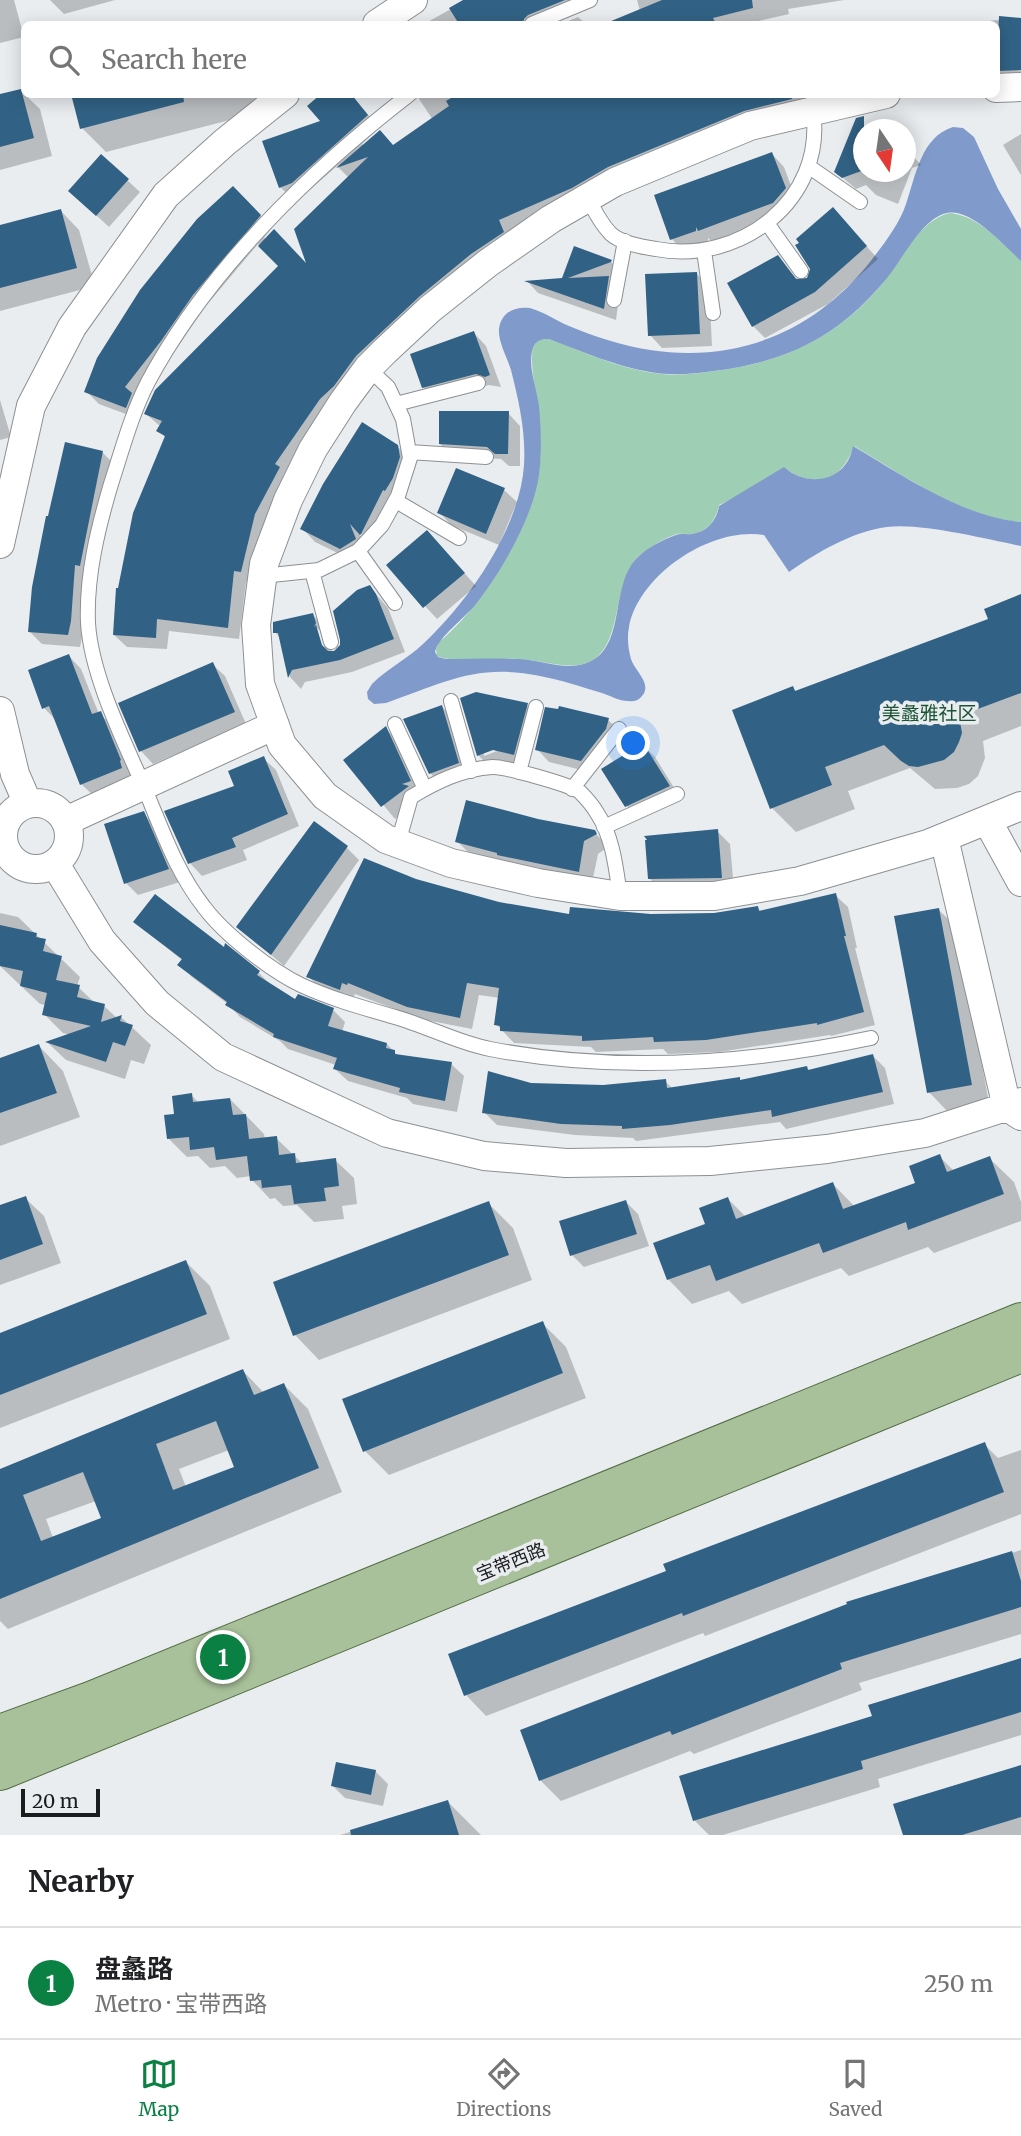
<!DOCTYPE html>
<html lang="en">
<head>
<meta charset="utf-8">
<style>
	:root { --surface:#fff; --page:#f6f6f6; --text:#202124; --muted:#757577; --line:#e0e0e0; --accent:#0b8043 }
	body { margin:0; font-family:Merriweather,"Noto Sans SC",serif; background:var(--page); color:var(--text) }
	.compass { position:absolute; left:853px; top:119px; width:63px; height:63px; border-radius:50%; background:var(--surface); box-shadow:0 4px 18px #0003; rotate:167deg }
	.scale { position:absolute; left:21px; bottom:18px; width:79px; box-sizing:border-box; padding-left:7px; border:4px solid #1b1c1d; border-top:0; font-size:19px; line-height:24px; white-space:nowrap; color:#1b1c1d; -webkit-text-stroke:5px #e9edf0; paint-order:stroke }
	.you { position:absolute; left:634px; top:744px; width:24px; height:24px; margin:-18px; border:5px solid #fff; border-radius:50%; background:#1a73e8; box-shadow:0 0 0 10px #1a73e833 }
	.badge { display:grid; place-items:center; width:46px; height:46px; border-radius:50%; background:var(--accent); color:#fff; font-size:23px; font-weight:700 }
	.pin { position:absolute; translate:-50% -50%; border:4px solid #fff; box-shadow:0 2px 7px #0006 }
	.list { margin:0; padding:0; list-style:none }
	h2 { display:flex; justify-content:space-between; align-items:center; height:91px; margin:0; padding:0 28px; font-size:30px }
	h2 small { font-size:23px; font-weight:400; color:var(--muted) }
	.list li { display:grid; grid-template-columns:46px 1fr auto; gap:21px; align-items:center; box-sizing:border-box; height:112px; padding:0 28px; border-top:2px solid var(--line) }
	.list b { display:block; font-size:26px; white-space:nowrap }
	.list p { margin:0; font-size:23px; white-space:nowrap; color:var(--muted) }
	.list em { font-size:23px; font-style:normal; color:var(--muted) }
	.icon { flex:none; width:38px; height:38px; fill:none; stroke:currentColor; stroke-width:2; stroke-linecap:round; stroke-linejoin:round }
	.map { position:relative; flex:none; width:1021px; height:1835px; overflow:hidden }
	.search { position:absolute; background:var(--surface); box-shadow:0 4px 18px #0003; left:21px; right:21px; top:21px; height:77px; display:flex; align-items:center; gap:18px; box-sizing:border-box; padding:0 24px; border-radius:10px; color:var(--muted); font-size:26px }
	.sheet { height:203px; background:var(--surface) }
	nav { display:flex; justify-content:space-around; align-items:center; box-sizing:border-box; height:98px; border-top:2px solid var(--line); background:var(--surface); font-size:19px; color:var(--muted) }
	nav a { display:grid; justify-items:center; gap:4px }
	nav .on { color:var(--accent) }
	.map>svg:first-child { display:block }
	.green { fill:#9eceb3 }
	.water { fill:#809bcb }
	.shadow { fill:#0003; fill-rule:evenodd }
	.building { fill:#316285; fill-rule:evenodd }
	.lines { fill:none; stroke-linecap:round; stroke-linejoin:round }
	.service-casing { stroke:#8d9093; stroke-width:16 }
	.minor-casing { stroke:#8d9093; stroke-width:30 }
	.primary-casing { stroke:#526d43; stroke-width:40 }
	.service { stroke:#fff; stroke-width:14 }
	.minor { stroke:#fff; stroke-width:28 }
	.primary { stroke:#a9c19b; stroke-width:38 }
	.labels { text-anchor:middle; stroke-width:7; stroke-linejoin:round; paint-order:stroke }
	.street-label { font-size:18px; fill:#1b1c1d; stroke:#e9edf0 }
	.neighbourhood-label { font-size:19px; fill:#1b5333; stroke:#e9edf0 }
</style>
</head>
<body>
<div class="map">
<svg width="1021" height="1835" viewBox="0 0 1021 1835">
	<rect width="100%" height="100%" fill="#e9edf0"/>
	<!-- green -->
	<path class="green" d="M950,213C979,216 1001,242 1021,261V522C963,518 903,475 854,446C842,479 819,489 789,471L719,505C716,520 707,532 692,534C687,535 682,533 677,534C664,538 650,547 640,555C608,584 627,657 579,665C562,668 535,659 516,659C497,658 450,663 437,656L436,649L439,642C483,607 536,521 540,463C543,429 534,396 532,362C531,348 534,338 549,339C586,353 622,370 662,374C679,376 698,373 715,371C781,363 839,337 881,285C900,261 919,220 950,213Z"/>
	<!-- water -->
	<path class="water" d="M953,127L963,128L974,137L998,189L1021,229V261C1004,246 972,208 947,213C922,218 902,260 887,278C840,336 787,362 714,371C693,374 671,376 650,372C615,366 583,352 549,339C542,339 536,340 533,348C527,365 537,389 539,406C541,429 542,453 539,475C533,517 502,571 476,604C465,618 438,637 435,652L438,657L446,659C470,659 495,658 520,659C542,660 568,672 589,662C626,646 610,587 636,559C646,548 662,540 676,535C681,533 686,535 692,534C707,532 717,520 719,506L784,467C809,489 847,481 853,446C902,475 963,517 1021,522V546C985,539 922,523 887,527C851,532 818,552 789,572L764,535C712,526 639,574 629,627C627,637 628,648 631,659C634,670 653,684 642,696C638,701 633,702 628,701C619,701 611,696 602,693C582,687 561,680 540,676C476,663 444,683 386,703L374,704L368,699L367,692L372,684C387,669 407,659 423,644C468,602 520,528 524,465C526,432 519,402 511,370C507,357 498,342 499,329C501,312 515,306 530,308C544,312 555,320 569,326C593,336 623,346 650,350C738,363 814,332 870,262C883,245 899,225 906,204C916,175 921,137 953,127Z"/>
	<!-- shadow -->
	<path class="shadow" d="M0,0H14L24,37L0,43Z
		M50,0H115L64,14Z
		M467,0H578L582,10L549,24H424Z
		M637,0H844L788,9L789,14L746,24H606L640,11Z
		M578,17L586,24H561Z
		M1008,19L1021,20V83L996,82V24H958Z
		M21,91L40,109L52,156L0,170V96Z
		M73,94H281L284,106L106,152L82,128Z
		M324,94H351L379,128L362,144L364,146L394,147L433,120L419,99L420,94H877L621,179L368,369L254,584L246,582L239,639L169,631L167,649L127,647L114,635L166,438L159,431L161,427L146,414L280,266L258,244L205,307L173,354L136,400L139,419L99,404L86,391L246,200L272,228L264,238L310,269L349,178L337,166L304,195L293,199L280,187L323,122Z
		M1021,134V175L1003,145Z
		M864,135V172H906V148L921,165L912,168L898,204L876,195L866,185L856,189L836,172Z
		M772,154L784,167L797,202L786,215L712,242L708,238V244L684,252L672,239L656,196Z
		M127,180L140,192L109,227L83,203Z
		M833,209L878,259L828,304L765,338L753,326L777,257L799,281L808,280Z
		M61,211L79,230L95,286L0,311V227Z
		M575,249L611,262L623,274L609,279L620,290L616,320L538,293L528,282L564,280Z
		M697,274L709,286L712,346L662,348L650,335Z
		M474,333L486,346L501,387L489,385L436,399L423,387Z
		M0,400L11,437L0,440Z
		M508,413L520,426V466H509L501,459L453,456L440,444Z
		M397,446L410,459L395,501L373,546L359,532L367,552L354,561L315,542L303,529Z
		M102,452L115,465L80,647L42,644L30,632Z
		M457,470L504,490L517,502L499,545L451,525L439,512Z
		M439,545L476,586L437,619L388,566Z
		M370,587L388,608L405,652L352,672L305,682L301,689L290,677L281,639L275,632L313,615L325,628L332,653L342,646ZM315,626L320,631L326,653L323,654Z
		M1021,596V726L983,741L985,758L978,776L969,784L957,788L935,789L910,768L848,791L855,809L796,832L772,808L793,688L797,692L990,620Z
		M69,656L81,669L99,714L113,725L134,780L94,796L81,784L57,721L44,708Z
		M212,664L225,676L246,724L153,764L141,751L121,704Z
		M527,705L539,717L526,766L507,762L491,768L478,755ZM501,745L502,749L484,756V752Z
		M442,707L454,719L470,775L443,786L430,773Z
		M608,720L621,732L618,742L594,773L549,762L537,749Z
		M386,729L398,741L422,793L420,799L395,819L346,760Z
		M643,745L655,757L681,799L639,818L627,806Z
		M263,758L276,770L299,826L243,850L247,860L202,876L190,863L167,812L236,787Z
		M143,813L156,826L180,882L138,895L126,883Z
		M538,821L594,832L607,845L608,847L598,854L592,883L470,854L457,841Z
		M717,831L730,844L734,889L662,891L650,879L651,843Z
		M346,847L359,860L284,966L239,927Z
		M416,881L499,904L571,916L714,914L758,908L762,912L835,895L848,907L857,948H855L875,1025L831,1036L830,1035L719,1052L668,1054L663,1049L596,1052L591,1047L514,1043L496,1024L500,998L479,995L472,1029L421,1019L355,994L352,1001L321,989L308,976Z
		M938,909L957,928L989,1103L947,1111L929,1092Z
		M0,913L18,917L80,977L77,986L96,1004L104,1006L117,1018L121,1017L151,1045L144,1064L131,1060L125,1079L66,1060L48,1043L71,1035L63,1033L44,1014L46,1005L40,1004L0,966Z
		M135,922L224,950L259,973L271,985L296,1001L333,1010L345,1022L342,1032L387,1044L399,1057L451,1064L464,1076L457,1112L413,1104L407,1098L348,1081L335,1069L336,1065L288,1049L280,1041L240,1017L228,1004L192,977L180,965L183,961Z
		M39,1046L63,1071L80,1117L0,1146V1060Z
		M873,1056L885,1068L894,1104L786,1129L780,1122L636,1141L633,1138L575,1135L497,1125L484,1112L603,1087L665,1081L673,1089L739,1079L742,1081L807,1068L810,1071Z
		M191,1095L199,1103L230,1099L264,1134L265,1139L276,1138L303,1164L335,1160L354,1178L357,1204L342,1206L344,1219L314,1222L297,1205L283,1206L275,1198L270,1199L252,1180L251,1176L237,1178L225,1166L210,1168L198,1156L187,1157L168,1138L176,1115Z
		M940,1157L954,1171L989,1158L1014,1182L1021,1202V1221L934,1253L928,1247L849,1276L841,1268L742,1304L729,1291L692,1304L668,1279L728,1199L746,1217L833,1184L855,1207L918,1184Z
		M25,1198L44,1216L61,1263L0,1285V1207Z
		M626,1202L638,1214L649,1246L584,1267L572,1255Z
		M488,1203L513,1228L532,1280L319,1360L295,1335Z
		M186,1262L210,1286L230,1339L0,1428V1335Z
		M542,1323L566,1347L586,1398L389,1475L365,1451Z
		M243,1371L264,1393L284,1385L308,1409L342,1492L8,1629L0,1621V1471ZM229,1450L236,1468L186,1487L179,1469ZM96,1501L103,1519L53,1538L46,1519Z
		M984,1444L998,1458L1021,1450V1514L705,1636L703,1633L486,1716L466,1695L451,1655L668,1572Z
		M1021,1550V1634L859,1683L862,1690L694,1754L690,1751L561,1801L540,1780L849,1605L848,1603Z
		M1021,1660V1735L878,1779L880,1787L723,1835H709L694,1820L874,1718Z
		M1021,1766V1835H905Z
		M375,1771L388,1784L383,1806L345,1798L333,1786Z
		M448,1802L481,1835H340Z"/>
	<!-- building -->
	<path class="building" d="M463,0H565L528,15L524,19L523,24H459L449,8Z
		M662,0H752L753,8L713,18L716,24H604Z
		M999,16L1021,18V70L997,71Z
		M21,89L34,138L0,147V94Z
		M71,94H183L184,102L80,129Z
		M321,94H351L368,115L292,183L279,188L262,141L320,121L307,106Z
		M458,94H791L792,99L744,111L608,167L572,188L499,220L504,232L471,254L420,296L356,356L334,386L320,399L275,464L280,467L255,514L241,572L234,571L228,628L157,619L156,638L113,635L116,588H118L133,513L165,436L156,431L162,421L144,414L155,390L278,266L258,246L274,229L306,263L294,229L368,157L336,168L380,130L393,145L449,106L446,101Z
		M864,116V170L842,178L834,172L856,118Z
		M772,152L786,188L773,203L698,231L696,227V231L670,240L654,195Z
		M101,154L129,179L96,216L68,191Z
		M233,186L261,215L193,295L161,341L125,387L132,393L126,408L84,392L97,358L140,290L197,219Z
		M833,207L867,246L815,292L752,327L727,283L778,255L796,279L807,278L810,269L795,245L799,243L796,239Z
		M61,209L77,268L0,288V225Z
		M574,246L612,260L611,262L568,278L609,276L604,309L524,281L562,278Z
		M697,272L700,334L648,336L645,274Z
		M474,331L490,375L485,377L476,374L422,388L410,354Z
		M439,411H509L508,454H495L487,447L439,444Z
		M362,422L398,445L400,457L393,478L385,491L383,490L361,534L360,535L350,524L356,539L340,549L300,529L323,484Z
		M65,442L103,451L80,566L75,565L71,621L68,635L28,632L32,587L46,516H48Z
		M456,468L505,488L486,534L437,513Z
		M427,530L465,573L423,608L386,565Z
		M370,585L376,594L394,639L340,660L292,670L288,678L278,633H273V622L313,613L316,623L314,627L316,625L322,645L328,651H334L340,645V640L333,611L357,590Z
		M1021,594V693L959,716L962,733L959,742L954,752L944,760L918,767L909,766L901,761L884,745L825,767L832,785L770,809L732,710L793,686L795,691L988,619L984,609Z
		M69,654L92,714L101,711L121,760L120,761L122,768L80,785L49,706L42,709L28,670Z
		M213,662L235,712L139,752L118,703Z
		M476,692L528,703L514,755L493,750L477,756L460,698Z
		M442,705L459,763L429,774L403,719Z
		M559,706L609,718L606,729L581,761L535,750L545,707L558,709Z
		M386,726L411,781L402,784L409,786L381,807L343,760Z
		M643,743L670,786L625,807L601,769Z
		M264,756L288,814L232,838L236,847L188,864L164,811L234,786L228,771Z
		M466,800L538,819L595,830L597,834L584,841L579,872L497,855V853L455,842Z
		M144,811L169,869L124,884L104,824Z
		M314,821L348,846L271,955L236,927Z
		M718,829L722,878L648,879L645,840H647L644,836Z
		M364,858L416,879L499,902L569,914L570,907L651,914L714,913L758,906L759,911L836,893L846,936H844L864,1012L817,1025V1023L706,1040L654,1042L653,1037L582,1041V1036L500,1031V1026L494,1025L499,988L467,983L460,1018L407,1007L348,983L347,985L342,983L340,990L306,977Z
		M155,894L224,947L225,943L260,971L257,975L295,999L298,994L334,1008L328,1026L387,1043L386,1048L395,1050V1054L452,1062L445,1101L399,1092L400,1088L333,1069L337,1058L273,1037L274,1034L225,1005L227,1002L177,965L182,959L133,922Z
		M939,908L972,1085L927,1093L894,916Z
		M0,925L37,933L36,937L46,939L43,951L62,956L56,980L80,985L77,997L105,1004L101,1022L122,1015L120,1021L133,1025L125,1046L113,1042L106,1062L45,1042L91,1026L42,1015L47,993L20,986L23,971L0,966Z
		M39,1044L57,1093L0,1113V1058Z
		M873,1054L883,1092L772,1117L771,1110L670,1125L622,1129V1126L561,1124L482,1113L488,1071L531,1083L603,1085L666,1079L667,1088L740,1077V1080L807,1066L808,1070Z
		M192,1093L193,1102L230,1098L233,1115L246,1114L249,1139L277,1136L279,1155L295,1153L296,1163L336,1158L339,1186L324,1188L326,1201L294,1204L291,1185L262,1188L261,1180L250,1181L247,1156L216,1160L214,1147L190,1150L189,1137L167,1139L164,1115L174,1114L172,1096Z
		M940,1154L947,1172L990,1156L1004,1194L908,1230L906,1222L823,1253L819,1243L716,1281L710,1265L667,1280L653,1243L705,1224L699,1208L728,1197L736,1219L833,1182L843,1209L915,1183L909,1166Z
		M26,1196L43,1244L0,1260V1205Z
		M626,1200L637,1234L570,1256L559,1221Z
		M489,1201L509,1255L293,1336L273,1282Z
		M186,1260L207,1314L0,1395V1333Z
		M543,1321L563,1373L363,1452L342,1399Z
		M243,1369L254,1395L284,1383L319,1468L0,1599V1469ZM216,1421L234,1467L173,1490L156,1444ZM83,1472L101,1518L41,1541L23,1495Z
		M985,1442L1004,1492L683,1616L682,1613L464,1696L448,1654L666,1571L663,1564Z
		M1012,1551L1021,1581V1607L840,1663L842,1669L672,1735L670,1731L539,1781L520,1730L847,1604L846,1602Z
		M1021,1658V1712L861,1761L863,1769L693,1821L679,1776L872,1716L868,1705Z
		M336,1762L376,1770L371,1795L331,1786Z
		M1021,1765V1817L962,1835H903L893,1804Z
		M448,1800L459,1835H351L350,1830Z"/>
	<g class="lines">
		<!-- service casing -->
		<g class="service-casing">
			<path id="service" d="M532,24L590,0
				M410,94C310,171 208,270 148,382C132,413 122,450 111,484C98,528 86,576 88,623C91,673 121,735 141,780C160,823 174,869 204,907C224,934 270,970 301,985C331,999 364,1008 395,1017C427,1026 458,1043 490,1049C615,1073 747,1064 871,1038
				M808,166L860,202
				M588,198C594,210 601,224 611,234C621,243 642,247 656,249C740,265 826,200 813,111
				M767,223L801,271
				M704,251L713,313
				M614,300L625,241
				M396,404L478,383
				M409,452L486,457
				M396,501L459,538
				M358,551L395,603
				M312,571L331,642
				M262,576L319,570L358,551L382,525L398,496L410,458L403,419L388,387L368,368
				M451,701L471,771
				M395,724L425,789
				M519,772L536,707
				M572,789L619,729
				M604,827L677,794
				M398,843L411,797C436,782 462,769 492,767C503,766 571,785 580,792C586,798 593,806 597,813C613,837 616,868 620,896"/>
		</g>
		<!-- minor casing -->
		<g class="minor-casing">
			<path id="minor" d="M377,24L413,0
				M996,88L1021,87
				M886,94L750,126L615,182L551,219L488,263L430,309L385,351L368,368L343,402L313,449L288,500L264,564L256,625L260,684L282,745L325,796L386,839L451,863L538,883L620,896H714L800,881L928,844L1021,806
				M0,544L31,406L72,327L166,195L225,142L285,94
				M0,711L15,774L28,804
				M3 836a33 33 0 1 1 66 0a33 33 0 1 1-66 0Z
				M987,820L1021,882
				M66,821L275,725
				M944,838L1007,1107L1021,1116
				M55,864L102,941L157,1003L223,1057L387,1133L484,1156L566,1163L710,1161L827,1149L925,1133L1021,1102"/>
		</g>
		<!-- primary casing -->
		<g class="primary-casing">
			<path id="primary" d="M0,1734L93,1700L1021,1322
				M0,1771L1021,1353"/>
		</g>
		<!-- service -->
		<use href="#service" class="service"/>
		<!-- minor -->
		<use href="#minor" class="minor"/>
		<!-- primary -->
		<use href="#primary" class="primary"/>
	</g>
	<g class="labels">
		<!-- street labels -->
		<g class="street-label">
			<text transform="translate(511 1562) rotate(-22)" y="6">宝带西路</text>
		</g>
		<!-- neighbourhood labels -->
		<g class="neighbourhood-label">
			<text x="929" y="720">美蠡雅社区</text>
		</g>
	</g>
</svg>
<svg class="compass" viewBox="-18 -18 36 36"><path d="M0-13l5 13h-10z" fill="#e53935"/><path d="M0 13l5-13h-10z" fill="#757577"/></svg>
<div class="scale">20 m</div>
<div class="you"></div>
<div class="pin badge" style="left:223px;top:1657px">1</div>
<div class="search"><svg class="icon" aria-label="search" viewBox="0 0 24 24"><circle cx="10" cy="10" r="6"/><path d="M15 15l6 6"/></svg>Search here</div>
</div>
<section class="sheet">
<h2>Nearby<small></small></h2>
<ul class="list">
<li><span class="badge">1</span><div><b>盘蠡路</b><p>Metro · 宝带西路</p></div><em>250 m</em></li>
</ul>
</section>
<nav>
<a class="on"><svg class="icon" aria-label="map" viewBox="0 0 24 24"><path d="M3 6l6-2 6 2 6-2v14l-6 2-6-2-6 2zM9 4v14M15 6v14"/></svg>Map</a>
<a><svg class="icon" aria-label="directions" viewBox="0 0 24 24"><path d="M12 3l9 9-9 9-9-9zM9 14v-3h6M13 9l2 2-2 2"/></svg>Directions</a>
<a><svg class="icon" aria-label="saved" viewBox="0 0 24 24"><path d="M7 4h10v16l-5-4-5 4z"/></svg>Saved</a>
</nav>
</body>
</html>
